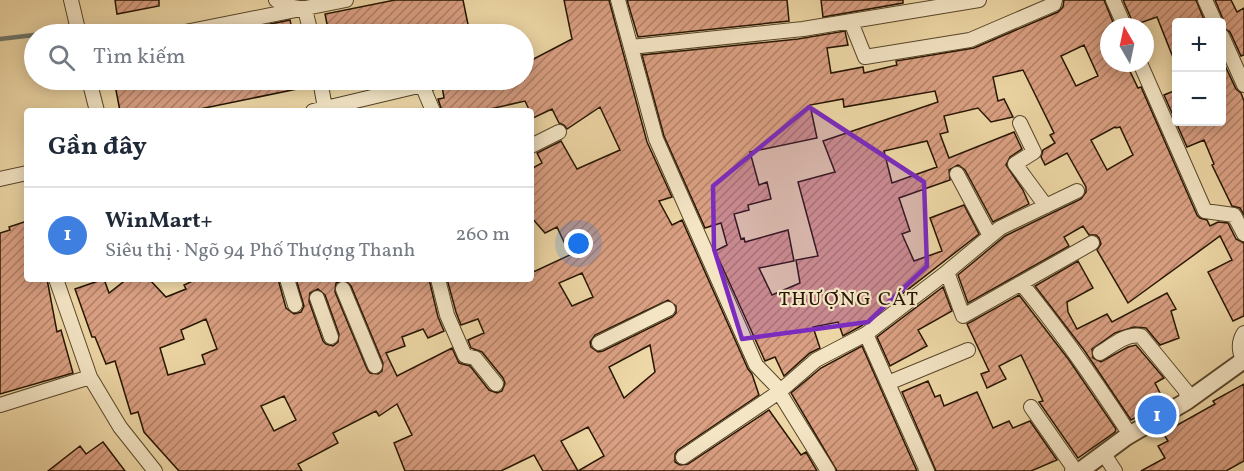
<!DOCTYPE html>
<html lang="vi">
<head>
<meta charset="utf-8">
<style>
	:root { --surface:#fff; --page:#f2f2f3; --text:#1f2937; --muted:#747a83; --line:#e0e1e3; --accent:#0b8043 }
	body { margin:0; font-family:Vollkorn,serif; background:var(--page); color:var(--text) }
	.controls { position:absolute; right:18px; top:18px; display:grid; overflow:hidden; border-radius:6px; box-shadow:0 3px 15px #0003 }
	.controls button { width:54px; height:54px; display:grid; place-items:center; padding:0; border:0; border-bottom:2px solid var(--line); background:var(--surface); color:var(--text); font:30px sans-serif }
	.compass { position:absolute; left:1100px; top:18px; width:54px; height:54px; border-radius:50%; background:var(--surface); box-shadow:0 3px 15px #0003; rotate:351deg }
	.you { position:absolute; left:579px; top:244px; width:21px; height:21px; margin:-15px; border:4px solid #fff; border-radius:50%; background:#1a73e8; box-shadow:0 0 0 9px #1a73e833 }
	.badge { display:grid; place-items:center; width:39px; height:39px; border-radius:50%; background:var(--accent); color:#fff; font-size:20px; font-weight:700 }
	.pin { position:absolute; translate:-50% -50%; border:3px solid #fff; box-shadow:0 2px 6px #0006 }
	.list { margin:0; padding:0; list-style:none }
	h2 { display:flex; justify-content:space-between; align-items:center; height:78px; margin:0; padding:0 24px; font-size:26px }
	h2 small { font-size:20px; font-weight:400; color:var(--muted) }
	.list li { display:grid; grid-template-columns:39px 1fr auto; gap:18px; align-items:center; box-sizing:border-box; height:96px; padding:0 24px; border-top:2px solid var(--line) }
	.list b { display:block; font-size:22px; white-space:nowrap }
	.list p { margin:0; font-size:20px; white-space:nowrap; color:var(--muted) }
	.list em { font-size:20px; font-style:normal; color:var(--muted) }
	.icon { flex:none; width:33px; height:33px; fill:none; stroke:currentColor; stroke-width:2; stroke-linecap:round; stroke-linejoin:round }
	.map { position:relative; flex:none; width:1244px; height:471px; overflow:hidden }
	.search { position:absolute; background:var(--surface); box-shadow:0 3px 15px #0003; left:24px; top:24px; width:510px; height:66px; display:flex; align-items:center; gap:15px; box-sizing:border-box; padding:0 21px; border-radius:33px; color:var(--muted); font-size:22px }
	.panel { position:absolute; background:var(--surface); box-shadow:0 3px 15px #0003; left:24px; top:108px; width:510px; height:174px; border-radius:6px }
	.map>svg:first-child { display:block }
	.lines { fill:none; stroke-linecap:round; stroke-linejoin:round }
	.stream { stroke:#6d766b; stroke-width:4.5 }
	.building { fill:url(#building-hatch); stroke:#261501; stroke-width:1.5; fill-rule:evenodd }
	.minor-casing { stroke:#58462a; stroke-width:16 }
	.tertiary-casing { stroke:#58462a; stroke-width:20 }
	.minor { stroke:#f4e5c5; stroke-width:14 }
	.tertiary { stroke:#f4e5c5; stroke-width:16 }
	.marked { fill:#7b2cbf; fill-opacity:0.2; stroke:#7b2cbf; stroke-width:4.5; stroke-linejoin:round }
	.labels { text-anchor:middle; stroke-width:4.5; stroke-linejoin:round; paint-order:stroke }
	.neighbourhood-label { font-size:20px; letter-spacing:1.5px; fill:#261501; stroke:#f4e5c5 }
</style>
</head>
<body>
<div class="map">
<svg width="1244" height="471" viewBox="0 0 1244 471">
	<defs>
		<pattern id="building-hatch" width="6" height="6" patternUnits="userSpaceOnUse" patternTransform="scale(1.5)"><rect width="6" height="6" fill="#dba083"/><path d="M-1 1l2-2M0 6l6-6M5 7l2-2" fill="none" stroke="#b18169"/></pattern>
	</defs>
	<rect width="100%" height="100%" fill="#eed7a6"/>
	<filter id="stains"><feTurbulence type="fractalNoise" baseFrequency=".00333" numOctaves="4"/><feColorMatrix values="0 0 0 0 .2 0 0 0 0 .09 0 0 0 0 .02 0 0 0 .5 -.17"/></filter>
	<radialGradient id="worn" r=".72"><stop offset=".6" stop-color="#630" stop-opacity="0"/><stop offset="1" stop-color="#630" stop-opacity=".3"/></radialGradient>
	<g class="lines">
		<!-- stream -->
		<path class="stream" d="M42,34L66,32
			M0,39L34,35"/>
	</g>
	<!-- building -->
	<path class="building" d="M115,0H159V6L117,14Z
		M395,0H463L470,34H329L325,14Z
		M564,0H609L647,142L672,197L659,201L672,225L682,220L748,369L752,374L759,395L678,450L675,454V462L680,465L688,464L769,410L801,455L806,452L817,471H578L604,456L588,427L561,441L578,471H543L534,455L501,471H405L394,443L412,435L397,404L379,416L376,411L333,433L338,443L298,464L302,471H179L144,432L138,412L131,414L115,361L106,364L95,337H92L75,289L104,279L109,293L127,279H149L166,297L186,289L184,285L197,279H278L286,308L294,314L301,312L304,306L296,279H429L438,317L444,331L428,338L423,329L402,337L405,346L386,353L397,376L452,348L459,363L470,366L489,390L497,393L502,391L505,383L503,378L482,352L471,348L468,340L484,333L478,319L461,325L456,312L447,279H531V273L570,255L557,227L545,233L531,217V169L542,163L537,153L561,141L577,169L620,150L600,107L567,129L564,125L559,123L552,109L533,118L525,101L490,109L491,111H442L438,99L444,98L441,80H524V64L572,39ZM582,273L593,297L572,306L559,283ZM345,280L351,286L383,363L382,371L378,374L370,373L367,369L335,292L336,283ZM318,289L325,295L339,334L338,342L333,346L326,344L323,341L309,301L310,293ZM668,300L676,306V313L672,317L603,351L598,352L591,347L590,342L595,335ZM206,319L217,349L202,355L205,364L168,375L160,348L184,339L181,330ZM650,345L655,372L624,398L609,367ZM284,396L296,420L274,431L261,406Z
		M627,0H787L789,21L638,37Z
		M821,0H903V3L823,17Z
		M1064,0H1104L1115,27H1109V63H1126L1138,88L1141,87L1197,215L1200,218L1207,220L1210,226L1218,222L1228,223L1236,239L1244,243V316L1233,321L1208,272L1232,260L1220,236L1128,303L1097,250L1101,244L1099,238L1096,235H1089L1083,226L1064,237L1069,246L968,303L958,275L1005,236L1081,199L1086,192V187L1067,153L1045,165L1041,157L1043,150L1055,143L1050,135L1054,133L1023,70L993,77L998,101L1004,99L1013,117L991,122L978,108L944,116L948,132L940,134L949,158L1014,132L1022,149L1010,157L1006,165L1023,190L1029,204L993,222L965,170L958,165L949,170L950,180L899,198L910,231L902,234L914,261L942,251L930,218L964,205L979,234L861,326L843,336L838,322L813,327L820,348L810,353L784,376L775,357L765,361L715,251L727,245L721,223L705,228L664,136L642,55L798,39L845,31L848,45L827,48L831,73L863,67L864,73L897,65L896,61L974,48L1058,12L1063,7ZM1084,45L1098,76L1076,86L1061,56ZM935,91L938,102L823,141L835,172L798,182L818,256L796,260L800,283L772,295L759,268L794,261L788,230L745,242L744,238L741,239L734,214L749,210L748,205L771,199L767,182L759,185L750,152L817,138L810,105L843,99L844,107ZM1115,127L1116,128L1120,127L1133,155L1107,170L1091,140ZM927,141L937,167L892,183L884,151Z
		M1123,0H1196L1205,22H1176V65L1157,17L1134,25Z
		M1215,0H1231L1237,12L1244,8V55L1241,56L1230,32L1222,27L1223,19Z
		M290,20L293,34H247L246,29Z
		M1221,57L1236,89L1241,93L1244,101V215L1240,208L1232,206L1212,165L1214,164L1204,140L1187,147L1164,95L1176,90V122H1221Z
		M114,80H311L312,86L190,111H120Z
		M27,221V279H47L57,332L61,330L73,373L0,394V233L10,230L9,227Z
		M1078,261L1093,288L1067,302L1068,312L1077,329L1107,314L1112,322L1167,293L1176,309L1171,311L1179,338L1160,345L1146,328L1134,327L1115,333L1092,349L1093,358L1101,362L1128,347L1136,345L1164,378L1155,383L1161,395L1143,405L1147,412L1131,420L1084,350L1035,286Z
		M943,287L952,311L918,330L927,346L890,366L877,337Z
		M1019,295L1069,360L1116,429L1115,432L1078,458L1039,402L1043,401L1021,355L999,366L1006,379L987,388L981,374L989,371L967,324Z
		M862,346L917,471H837L791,393L821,368Z
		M928,381L935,397L940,395L944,406L977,392L993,428L1009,421L1013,428L1030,421L1057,460L1031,471H936L902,392Z
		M1244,384V461L1226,471H1141L1165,458L1158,446L1168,441L1163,433L1215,404L1213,401Z
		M103,442L125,471H48L80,446L86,454Z"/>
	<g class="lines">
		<!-- minor casing -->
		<g class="minor-casing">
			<path id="minor" d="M71,0L79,34
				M276,0L287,6L305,9L311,34
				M618,0L656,139L756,365L780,390
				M1113,0L1125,27
				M1205,0L1215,22
				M851,22L865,57L970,40L1054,4L1055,0
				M175,34L346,0
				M1222,36L1244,85
				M631,47L803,29L979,0
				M1140,63L1205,211L1234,215L1244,234
				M89,80L97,111
				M320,80L325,108
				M422,85L433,111
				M313,111L431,83
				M1020,123L1034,152L1015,164L1046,206
				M531,146L559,132
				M957,174L990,236
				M0,179L27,173
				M947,272L963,316L1092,243
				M56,279L90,377L120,427L155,471
				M287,279L295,305
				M438,279L447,315L465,356L475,358L496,384
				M1021,283C1060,330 1094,379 1127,430L1126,437
				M343,289L375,366
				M317,298L331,337
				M866,334L927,471
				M599,343L668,309
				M1100,353C1112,346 1126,333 1141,336L1186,391L1187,401
				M1243,360C1239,351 1238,342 1244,333
				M888,383L968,350
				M779,392L828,471
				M0,405L90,377
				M1031,407L1073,467L1072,471
				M1104,454L1115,471
				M683,457L779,392L816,360L866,334L947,272L1000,228L1077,191"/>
		</g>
		<!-- tertiary casing -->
		<g class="tertiary-casing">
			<path id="tertiary" d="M1080,471L1126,437L1187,401L1244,360"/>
		</g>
		<!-- minor -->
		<use href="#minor" class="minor"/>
		<!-- tertiary -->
		<use href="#tertiary" class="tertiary"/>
	</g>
	<!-- marked area -->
	<path class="marked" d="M809,107L924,182L927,266L868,322L742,339L714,249L713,186Z"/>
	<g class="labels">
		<!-- neighbourhood labels -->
		<g class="neighbourhood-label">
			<text x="849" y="305">THƯỢNG CÁT</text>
		</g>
	</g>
	<rect width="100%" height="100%" filter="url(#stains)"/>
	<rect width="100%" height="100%" fill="url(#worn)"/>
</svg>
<div class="controls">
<button>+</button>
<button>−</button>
</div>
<svg class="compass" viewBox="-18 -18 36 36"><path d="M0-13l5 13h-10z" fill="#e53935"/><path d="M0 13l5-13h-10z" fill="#747a83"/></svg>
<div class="you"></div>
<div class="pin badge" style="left:1157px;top:415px;background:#3f7fe0">1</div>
<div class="search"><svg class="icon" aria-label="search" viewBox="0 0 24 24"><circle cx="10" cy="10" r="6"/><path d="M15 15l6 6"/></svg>Tìm kiếm</div>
<section class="panel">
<h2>Gần đây<small></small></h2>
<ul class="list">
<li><span class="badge" style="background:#3f7fe0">1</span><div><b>WinMart+</b><p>Siêu thị · Ngõ 94 Phố Thượng Thanh</p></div><em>260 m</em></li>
</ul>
</section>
</div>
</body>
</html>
